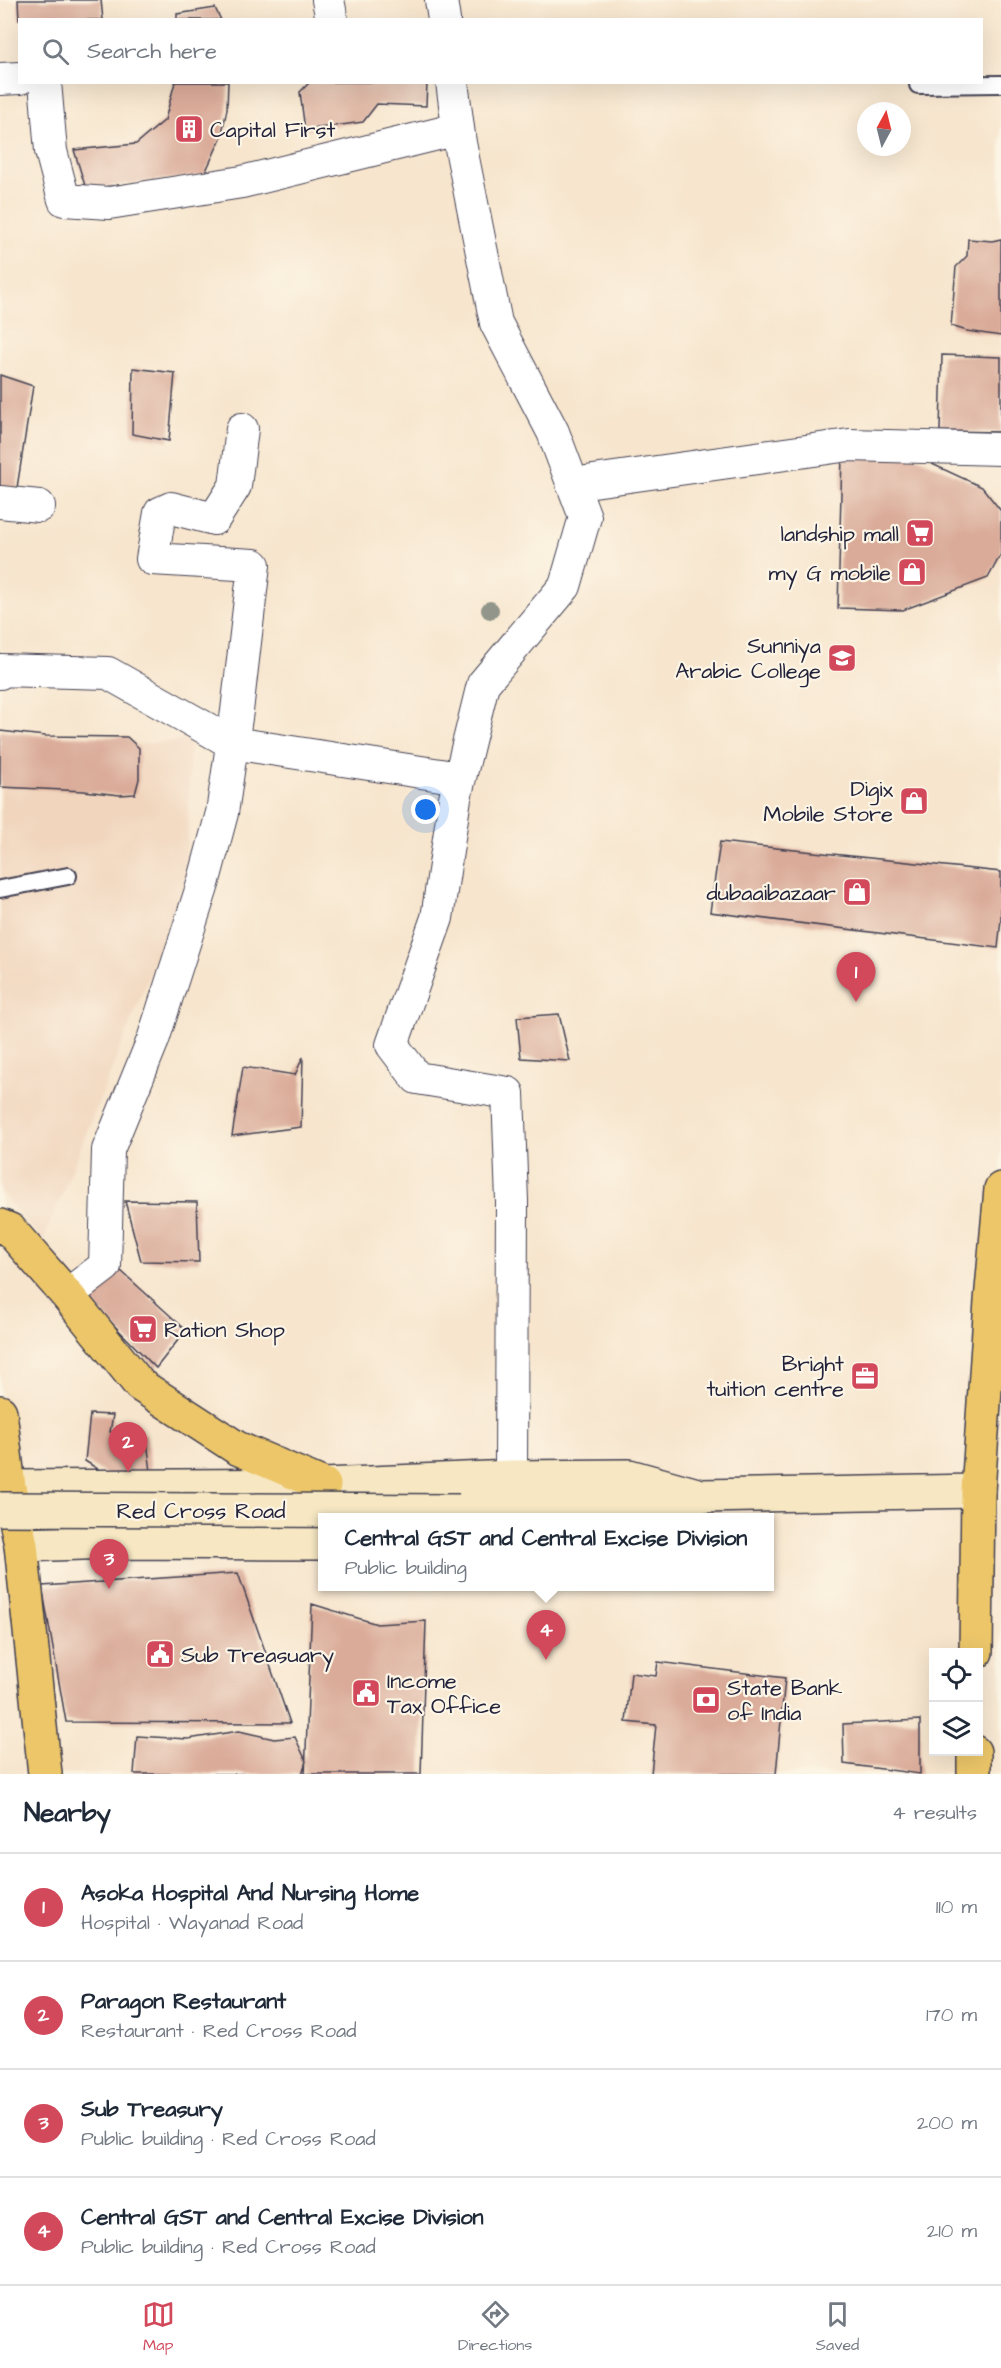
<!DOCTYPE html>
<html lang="en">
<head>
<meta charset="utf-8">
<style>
	:root { --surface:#fff; --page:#f6f6f7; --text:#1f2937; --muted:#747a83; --line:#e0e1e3; --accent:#d1495b }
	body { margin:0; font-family:"Architects Daughter",sans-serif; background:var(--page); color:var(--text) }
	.controls { position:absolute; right:18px; bottom:18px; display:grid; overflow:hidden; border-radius:0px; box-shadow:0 6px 24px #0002 }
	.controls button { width:54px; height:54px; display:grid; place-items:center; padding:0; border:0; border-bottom:2px solid var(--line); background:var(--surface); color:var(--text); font:30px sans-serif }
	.compass { position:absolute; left:857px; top:102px; width:54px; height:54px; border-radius:50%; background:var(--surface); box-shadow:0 6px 24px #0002; rotate:7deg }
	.you { position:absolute; left:426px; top:810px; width:21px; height:21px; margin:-15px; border:4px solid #fff; border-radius:50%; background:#1a73e8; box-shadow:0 0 0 9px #1a73e833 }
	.badge { display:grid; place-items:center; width:39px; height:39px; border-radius:50%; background:var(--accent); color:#fff; font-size:20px; font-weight:700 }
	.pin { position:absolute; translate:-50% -50px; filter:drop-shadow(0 2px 3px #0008) }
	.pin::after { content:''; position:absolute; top:32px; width:21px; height:18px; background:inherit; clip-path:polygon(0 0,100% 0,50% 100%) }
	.popup { position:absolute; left:318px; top:1513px; width:456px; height:78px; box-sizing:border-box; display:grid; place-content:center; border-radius:0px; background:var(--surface); filter:drop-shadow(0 2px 4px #0005); font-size:20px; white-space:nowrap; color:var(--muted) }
	.popup b { font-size:22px; color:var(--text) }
	.popup::after { content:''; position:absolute; left:50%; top:100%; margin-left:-12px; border:12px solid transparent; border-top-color:var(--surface) }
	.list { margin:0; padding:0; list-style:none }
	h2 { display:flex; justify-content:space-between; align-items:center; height:78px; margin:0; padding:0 24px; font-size:26px }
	h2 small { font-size:20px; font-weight:400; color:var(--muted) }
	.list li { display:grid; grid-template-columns:39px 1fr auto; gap:18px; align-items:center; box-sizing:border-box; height:108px; padding:0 24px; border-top:2px solid var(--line) }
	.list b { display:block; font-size:22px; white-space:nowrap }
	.list p { margin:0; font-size:20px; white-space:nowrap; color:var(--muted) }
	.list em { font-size:20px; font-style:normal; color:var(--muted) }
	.icon { flex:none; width:33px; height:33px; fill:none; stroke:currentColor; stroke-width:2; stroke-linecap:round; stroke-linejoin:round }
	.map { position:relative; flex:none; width:1001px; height:1774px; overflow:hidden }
	.search { position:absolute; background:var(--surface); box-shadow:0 6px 24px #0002; left:18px; right:18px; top:18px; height:66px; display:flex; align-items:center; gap:15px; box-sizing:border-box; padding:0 21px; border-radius:0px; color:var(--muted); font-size:22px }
	.sheet { height:510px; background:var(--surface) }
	nav { display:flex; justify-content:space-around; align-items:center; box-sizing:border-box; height:84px; border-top:2px solid var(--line); background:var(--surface); font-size:16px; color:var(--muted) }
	nav a { display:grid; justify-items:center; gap:3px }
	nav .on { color:var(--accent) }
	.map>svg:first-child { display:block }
	.built { fill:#f1d5bd }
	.building { fill:#daab99 }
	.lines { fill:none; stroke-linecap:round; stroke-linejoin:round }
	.lane-casing { stroke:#423f51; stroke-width:20 }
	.street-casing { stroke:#423f51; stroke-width:34 }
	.secondary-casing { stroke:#423f51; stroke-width:36 }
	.primary-casing { stroke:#423f51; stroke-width:36 }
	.lane { stroke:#fff; stroke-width:16 }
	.street { stroke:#fff; stroke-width:32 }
	.secondary { stroke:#f7e8c3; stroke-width:33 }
	.primary { stroke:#ecc669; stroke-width:33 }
	.secondary-bridge-casing { stroke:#423f51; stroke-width:36; stroke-linecap:butt }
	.secondary-bridge { stroke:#f7e8c3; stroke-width:33 }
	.tree { fill:#92968a }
	.labels { text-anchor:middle; stroke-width:4.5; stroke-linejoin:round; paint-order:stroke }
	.poi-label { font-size:22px; fill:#22223b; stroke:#fcf5e5; text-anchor:end }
	.street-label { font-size:22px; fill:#22223b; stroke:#fcf5e5 }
</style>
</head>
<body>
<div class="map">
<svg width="1001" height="1774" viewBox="0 0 1001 1774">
	<rect width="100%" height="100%" fill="#fcf5e5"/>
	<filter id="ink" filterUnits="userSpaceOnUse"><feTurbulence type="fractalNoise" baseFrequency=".0167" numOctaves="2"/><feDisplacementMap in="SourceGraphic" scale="12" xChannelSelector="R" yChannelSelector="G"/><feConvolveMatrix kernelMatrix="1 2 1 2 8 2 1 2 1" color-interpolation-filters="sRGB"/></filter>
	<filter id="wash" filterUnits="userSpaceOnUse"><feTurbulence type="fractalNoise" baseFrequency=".008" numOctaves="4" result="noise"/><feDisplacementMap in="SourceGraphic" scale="24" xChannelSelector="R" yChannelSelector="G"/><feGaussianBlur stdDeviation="1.35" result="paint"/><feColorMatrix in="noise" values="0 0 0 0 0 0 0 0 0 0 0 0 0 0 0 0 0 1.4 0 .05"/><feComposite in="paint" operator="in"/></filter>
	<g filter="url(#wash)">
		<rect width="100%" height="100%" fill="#f7e5cd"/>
		<!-- built -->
		<path class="built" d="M190,739L187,881L43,1241L0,1192V760Z"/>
		<g id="blocks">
			<!-- building -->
			<path class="building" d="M18,0H101L103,20H19Z
				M215,8L221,20H177V14Z
				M175,82H228L227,109L221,138L204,175L86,189L74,150L136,144L165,120Z
				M310,82H427L426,106L377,104L363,122L305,130L300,92Z
				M968,239L992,241L1001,239V336L967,331L951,326L956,267L967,256Z
				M942,355L1001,357V432L940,431Z
				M133,368L175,373L169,441L132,434Z
				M0,375L33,386L16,494L0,491Z
				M842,455L917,457L982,487L1001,511V554L988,578L903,610L838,608Z
				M0,731L45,736L127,737L139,748V779L135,794L120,795L84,791L0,787Z
				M720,842L1001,872V919L998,948L710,912Z
				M559,1014L570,1061L521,1058L517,1017Z
				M303,1057L301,1127L232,1136L243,1067L295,1075Z
				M125,1201L197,1202L199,1262L141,1261Z
				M120,1270L186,1330L156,1368L87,1298Z
				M90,1414L113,1415L110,1432L146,1434L152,1479L109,1476L85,1461Z
				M238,1573L290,1723L66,1722L42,1586Z
				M312,1604L377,1624L426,1621L421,1774H305Z
				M658,1662L785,1678L776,1774H651L656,1725L626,1722L631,1673L656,1676Z
				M920,1720V1774L844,1764L843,1724Z
				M239,1731L274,1739L295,1737L306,1761L302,1774H134L137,1736L188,1739Z"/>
		</g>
	</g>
	<g filter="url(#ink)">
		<use href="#blocks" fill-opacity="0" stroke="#423f51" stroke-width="1.5"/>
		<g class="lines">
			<!-- lane casing -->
			<g class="lane-casing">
				<path id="lane" d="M918,85L1001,84
					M0,889L68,876"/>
			</g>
			<!-- street casing -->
			<g class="street-casing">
				<path id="street" d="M328,0L332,20
					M441,0L444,20
					M0,79L20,78
					M45,82L51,151L64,200L109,203L242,182L458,129
					M452,82L460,143L496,323L553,432L585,517L565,586L483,684L455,798L437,918L392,1045L417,1078L508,1093L512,1201L511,1477
					M572,484L849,445L1001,449
					M0,502L39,506
					M0,673V670L108,673L232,743L460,778
					M67,1295L105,1266L108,1150L153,1040L203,884L222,813L237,711L254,565L152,559L160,513L171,508L214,519L235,486L242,429"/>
			</g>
			<!-- secondary casing -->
			<g class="secondary-casing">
				<path id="secondary" d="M9,1487L324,1485L511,1477L629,1476L701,1496
					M459,1511L701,1496L978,1491
					M21,1545L113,1542L322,1543"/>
			</g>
			<!-- primary casing -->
			<g class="primary-casing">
				<path id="primary" d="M0,1226L10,1230L67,1295L140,1385L237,1448L324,1485
					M0,1412L9,1487L21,1545L45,1774
					M976,1652L978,1491L991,1301L1001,1189
					M974,1774V1752"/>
			</g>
			<!-- lane -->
			<use href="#lane" class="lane"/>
			<!-- street -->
			<use href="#street" class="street"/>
			<!-- secondary -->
			<use href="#secondary" class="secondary"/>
			<!-- primary -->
			<use href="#primary" class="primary"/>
			<!-- secondary-bridge casing -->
			<g class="secondary-bridge-casing">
				<path id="secondary-bridge" d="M0,1509L459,1511"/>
			</g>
			<!-- secondary-bridge -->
			<use href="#secondary-bridge" class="secondary-bridge"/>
		</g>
		<!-- trees -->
		<circle class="tree" cx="490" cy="610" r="9"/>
	</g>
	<!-- icons -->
	<defs>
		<g id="building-square" transform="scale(1.5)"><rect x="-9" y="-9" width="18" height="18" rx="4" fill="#d1495b" stroke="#fcf5e5"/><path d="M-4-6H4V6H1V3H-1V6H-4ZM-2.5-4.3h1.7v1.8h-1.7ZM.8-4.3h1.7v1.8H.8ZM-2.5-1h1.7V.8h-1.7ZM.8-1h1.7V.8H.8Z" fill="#fff"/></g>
		<g id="supermarket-square" transform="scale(1.5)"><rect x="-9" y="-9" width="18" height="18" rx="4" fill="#d1495b" stroke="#fcf5e5"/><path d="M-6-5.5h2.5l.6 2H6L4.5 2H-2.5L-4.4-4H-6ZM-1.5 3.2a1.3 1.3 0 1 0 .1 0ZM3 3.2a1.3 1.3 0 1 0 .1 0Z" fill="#fff"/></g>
		<g id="shop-square" transform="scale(1.5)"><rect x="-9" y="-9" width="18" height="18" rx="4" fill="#d1495b" stroke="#fcf5e5"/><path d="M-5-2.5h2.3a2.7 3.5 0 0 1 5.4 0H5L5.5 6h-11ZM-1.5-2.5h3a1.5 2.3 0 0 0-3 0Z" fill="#fff"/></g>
		<g id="university-square" transform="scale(1.5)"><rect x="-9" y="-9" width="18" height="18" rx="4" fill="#d1495b" stroke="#fcf5e5"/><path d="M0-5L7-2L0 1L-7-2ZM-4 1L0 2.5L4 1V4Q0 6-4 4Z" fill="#fff"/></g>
		<g id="office-square" transform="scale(1.5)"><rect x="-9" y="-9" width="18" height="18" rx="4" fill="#d1495b" stroke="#fcf5e5"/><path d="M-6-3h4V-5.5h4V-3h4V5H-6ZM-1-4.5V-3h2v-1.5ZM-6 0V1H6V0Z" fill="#fff"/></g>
		<g id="civic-square" transform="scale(1.5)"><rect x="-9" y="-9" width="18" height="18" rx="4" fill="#d1495b" stroke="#fcf5e5"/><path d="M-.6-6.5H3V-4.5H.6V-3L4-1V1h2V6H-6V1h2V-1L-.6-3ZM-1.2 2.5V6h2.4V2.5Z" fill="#fff"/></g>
		<g id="bank-square" transform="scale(1.5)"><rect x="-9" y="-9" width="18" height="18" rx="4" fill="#d1495b" stroke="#fcf5e5"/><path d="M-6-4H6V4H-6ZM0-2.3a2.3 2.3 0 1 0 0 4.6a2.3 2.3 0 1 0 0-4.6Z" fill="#fff"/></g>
	</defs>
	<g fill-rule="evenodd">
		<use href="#building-square" x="189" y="129"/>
		<use href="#supermarket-square" x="920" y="533"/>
		<use href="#shop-square" x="912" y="572"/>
		<use href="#university-square" x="842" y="658"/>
		<use href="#shop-square" x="914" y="801"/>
		<use href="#shop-square" x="857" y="892"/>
		<use href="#supermarket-square" x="143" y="1329"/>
		<use href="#office-square" x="865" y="1376"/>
		<use href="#civic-square" x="160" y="1654"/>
		<use href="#civic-square" x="366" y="1693"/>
		<use href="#bank-square" x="706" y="1700"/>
	</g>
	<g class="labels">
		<!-- poi labels -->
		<g class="poi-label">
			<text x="210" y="137" text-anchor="start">Capital First</text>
			<text x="899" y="541">landship mall</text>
			<text x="891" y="580">my G mobile</text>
			<text x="821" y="653">Sunniya<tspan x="821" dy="25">Arabic College</tspan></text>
			<text x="893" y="796">Digix<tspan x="893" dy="25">Mobile Store</tspan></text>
			<text x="836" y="900">dubaaibazaar</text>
			<text x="164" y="1337" text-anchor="start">Ration Shop</text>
			<text x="844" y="1371">Bright<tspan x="844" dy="25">tuition centre</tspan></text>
			<text x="181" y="1662" text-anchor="start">Sub Treasuary</text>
			<text x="387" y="1688" text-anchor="start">Income<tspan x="387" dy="25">Tax Office</tspan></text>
			<text x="727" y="1695" text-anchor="start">State Bank<tspan x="727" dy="25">of India</tspan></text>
		</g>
		<!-- street labels -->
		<g class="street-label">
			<text x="201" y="1518">Red Cross Road</text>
		</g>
	</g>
</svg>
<div class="controls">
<button><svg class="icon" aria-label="locate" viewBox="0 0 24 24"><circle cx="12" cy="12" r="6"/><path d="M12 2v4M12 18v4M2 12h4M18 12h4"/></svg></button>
<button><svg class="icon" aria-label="layers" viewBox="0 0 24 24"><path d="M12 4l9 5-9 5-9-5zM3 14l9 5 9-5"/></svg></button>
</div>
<svg class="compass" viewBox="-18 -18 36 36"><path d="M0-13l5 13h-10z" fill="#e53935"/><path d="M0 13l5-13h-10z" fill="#747a83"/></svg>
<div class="you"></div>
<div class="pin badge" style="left:856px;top:1002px">1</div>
<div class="pin badge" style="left:128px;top:1472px">2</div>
<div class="pin badge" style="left:109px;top:1589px">3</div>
<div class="pin badge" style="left:546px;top:1660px">4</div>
<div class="popup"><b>Central GST and Central Excise Division</b>Public building</div>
<div class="search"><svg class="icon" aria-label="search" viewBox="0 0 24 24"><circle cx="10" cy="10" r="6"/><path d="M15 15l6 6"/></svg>Search here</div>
</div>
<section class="sheet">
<h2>Nearby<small>4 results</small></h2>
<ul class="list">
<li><span class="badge">1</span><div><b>Asoka Hospital And Nursing Home</b><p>Hospital · Wayanad Road</p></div><em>110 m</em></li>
<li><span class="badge">2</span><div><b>Paragon Restaurant</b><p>Restaurant · Red Cross Road</p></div><em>170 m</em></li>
<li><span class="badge">3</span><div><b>Sub Treasury</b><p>Public building · Red Cross Road</p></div><em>200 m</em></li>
<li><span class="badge">4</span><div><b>Central GST and Central Excise Division</b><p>Public building · Red Cross Road</p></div><em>210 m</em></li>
</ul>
</section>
<nav>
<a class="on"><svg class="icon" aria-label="map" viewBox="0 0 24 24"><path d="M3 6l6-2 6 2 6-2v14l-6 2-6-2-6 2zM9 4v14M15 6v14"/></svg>Map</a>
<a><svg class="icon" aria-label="directions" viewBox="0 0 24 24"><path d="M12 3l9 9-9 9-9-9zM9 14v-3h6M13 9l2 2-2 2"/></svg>Directions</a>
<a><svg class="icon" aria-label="saved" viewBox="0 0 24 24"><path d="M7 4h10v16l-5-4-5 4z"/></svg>Saved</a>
</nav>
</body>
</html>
